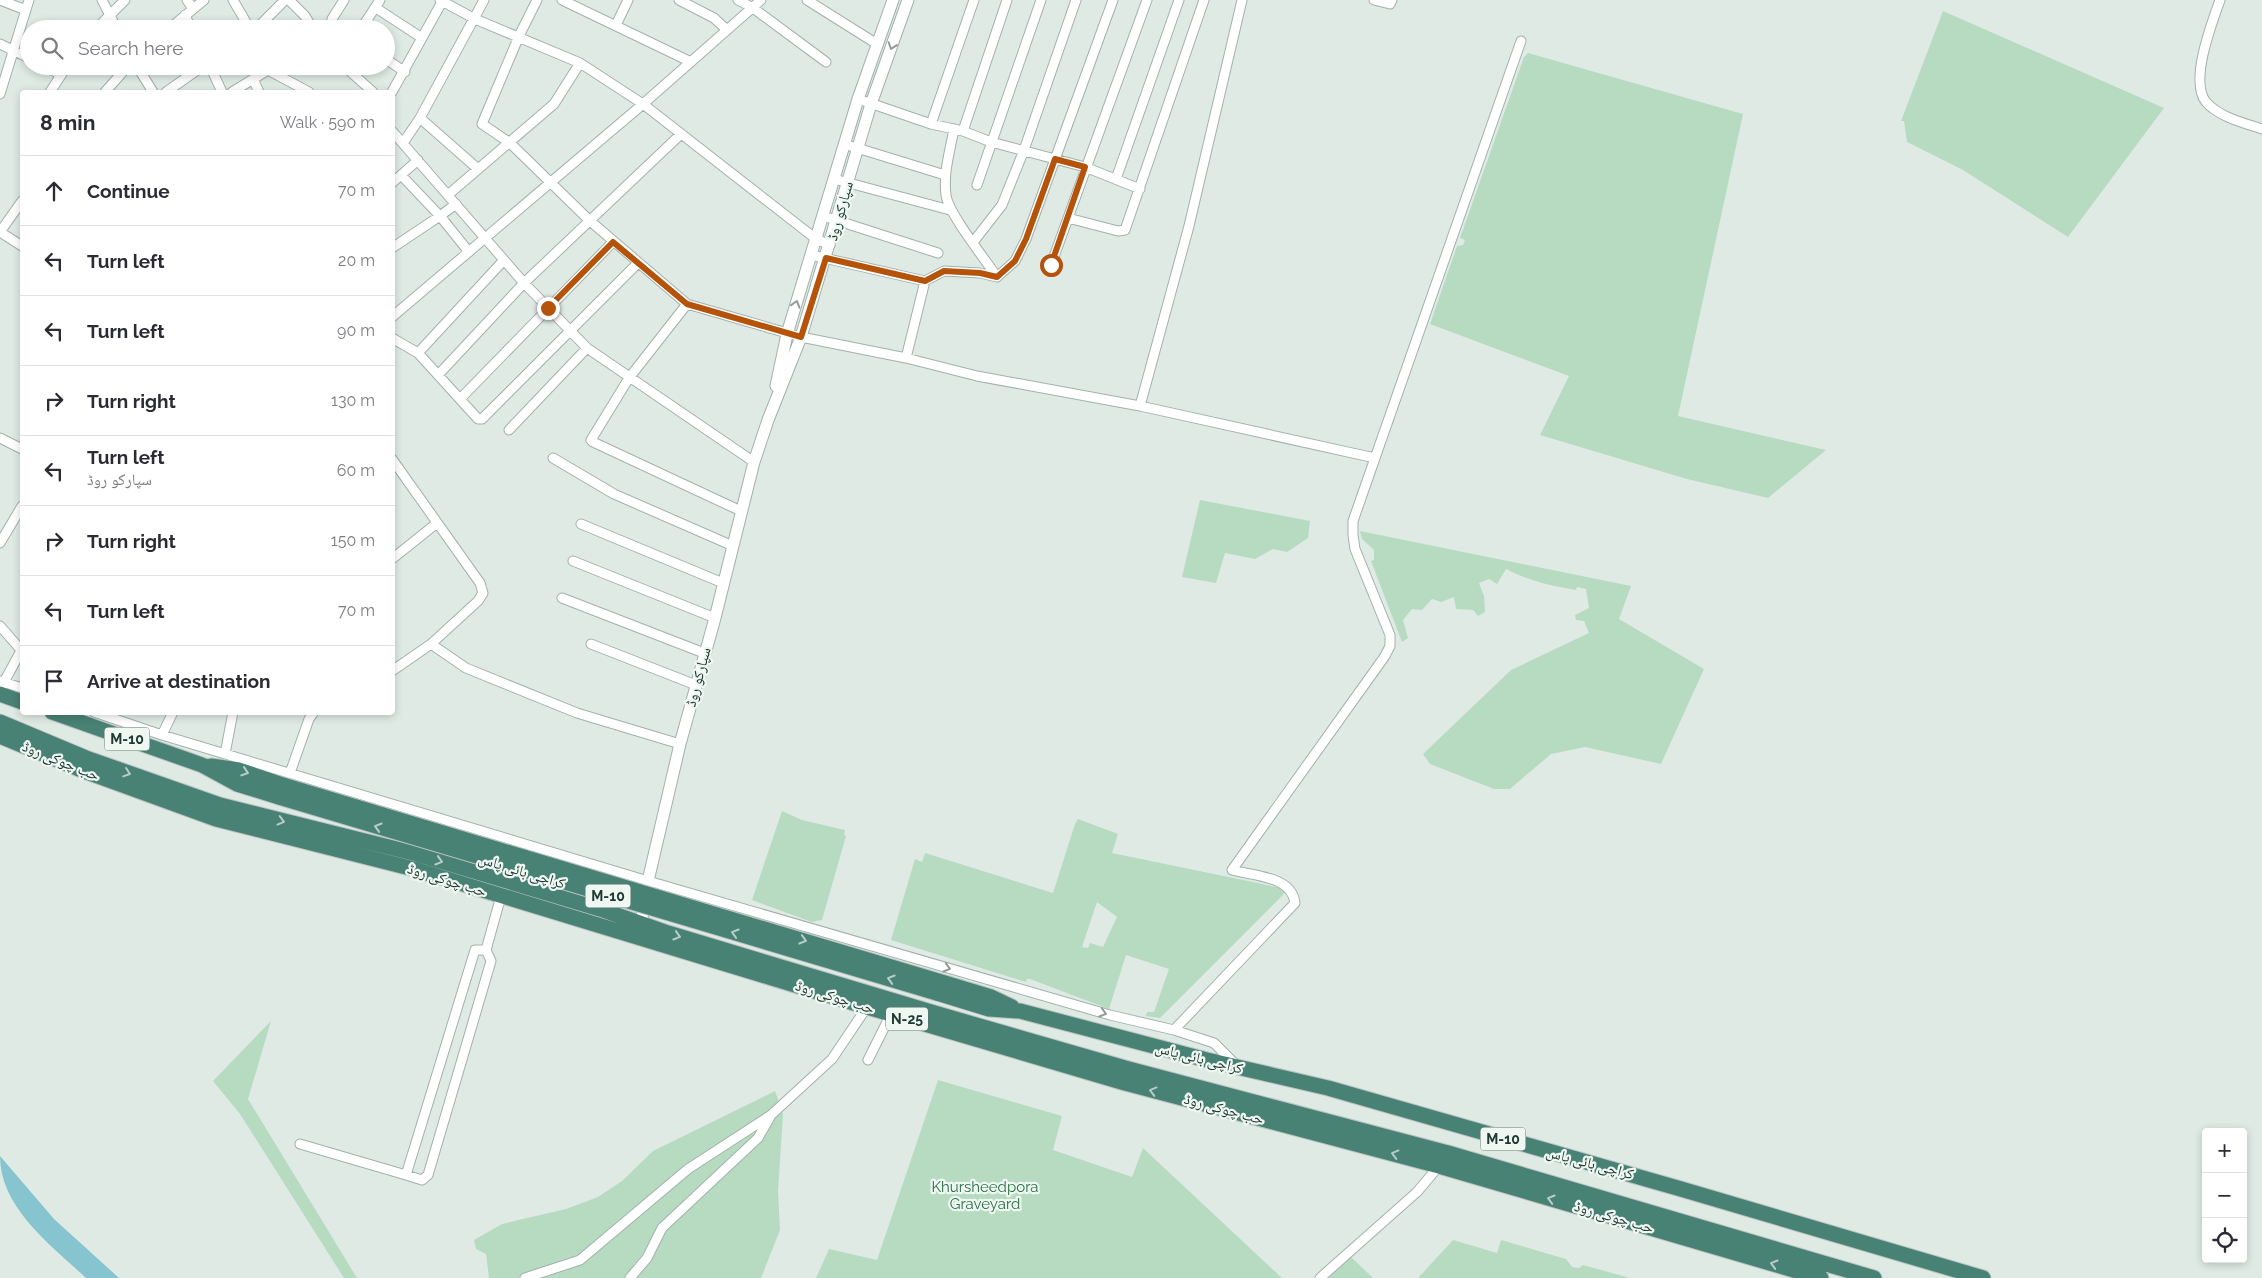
<!DOCTYPE html>
<html lang="en">
<head>
<meta charset="utf-8">
<style>
	:root { --surface:#fff; --page:#f7f7f7; --text:#2b2b33; --muted:#7c7c81; --line:#e1e1e2 }
	body { margin:0; font-family:Raleway,"Noto Naskh Arabic",sans-serif; background:var(--page); color:var(--text) }
	.controls { position:absolute; right:15px; bottom:15px; display:grid; overflow:hidden; border-radius:5px; box-shadow:0 2px 8px #0003 }
	.controls button { width:45px; height:45px; display:grid; place-items:center; padding:0; border:0; border-bottom:1px solid var(--line); background:var(--surface); color:var(--text); font:25px sans-serif }
	.stop { position:absolute; width:15px; height:15px; margin:-11px; border:4px solid #b45309; border-radius:50%; background:#fff }
	.stop.end { background:#b45309; border-color:#fff; box-shadow:0 1px 5px #0008 }
	.list { margin:0; padding:0; list-style:none }
	h2 { display:flex; justify-content:space-between; align-items:center; height:65px; margin:0; padding:0 20px; font-size:21px }
	h2 small { font-size:16px; font-weight:400; color:var(--muted) }
	.list li { display:grid; grid-template-columns:32px 1fr auto; gap:15px; align-items:center; box-sizing:border-box; height:70px; padding:0 20px; border-top:1px solid var(--line) }
	.list b { display:block; font-size:19px; white-space:nowrap }
	.list p { margin:0; font-size:16px; white-space:nowrap; color:var(--muted) }
	.list em { font-size:16px; font-style:normal; color:var(--muted) }
	.icon { flex:none; width:28px; height:28px; fill:none; stroke:currentColor; stroke-width:2; stroke-linecap:round; stroke-linejoin:round }
	.map { position:relative; flex:none; width:2262px; height:1278px; overflow:hidden }
	.search { position:absolute; background:var(--surface); box-shadow:0 2px 8px #0003; left:20px; top:20px; width:375px; height:55px; display:flex; align-items:center; gap:12px; box-sizing:border-box; padding:0 18px; border-radius:28px; color:var(--muted); font-size:19px }
	.panel { position:absolute; background:var(--surface); box-shadow:0 2px 8px #0003; left:20px; top:90px; width:375px; height:625px; border-radius:5px }
	.map>svg:first-child { display:block }
	.green { fill:#b7dbc1; fill-rule:evenodd }
	.water { fill:#86c5cf }
	.lines { fill:none; stroke-linecap:round; stroke-linejoin:round }
	.minor-casing { stroke:#a2b1ac; stroke-width:11 }
	.tertiary-casing { stroke:#a2b1ac; stroke-width:13 }
	.trunk-casing { stroke:#bcc4c2; stroke-width:17 }
	.minor { stroke:#fff; stroke-width:9 }
	.tertiary { stroke:#fff; stroke-width:11 }
	.trunk { stroke:#488274; stroke-width:15 }
	.trunk-bridge-casing { stroke:#bcc4c2; stroke-width:17; stroke-linecap:butt }
	.trunk-bridge { stroke:#488274; stroke-width:15 }
	.oneway { stroke:#909c98 }
	.oneway2 { stroke:#b5cec7 }
	.route { stroke:#b45309; stroke-width:6 }
	.labels { text-anchor:middle; stroke-width:4.5; stroke-linejoin:round; paint-order:stroke }
	.shield { fill:#eff7f3; stroke:#5e726c; stroke-width:1 }
	.shield-label { font-size:14px; font-weight:bold; fill:#203932 }
	.street-label { font-size:15px; fill:#203932; stroke:#eff7f3 }
	.park-label { font-size:15px; fill:#2b7045; stroke:#eff7f3 }
</style>
</head>
<body>
<div class="map">
<svg width="2262" height="1278" viewBox="0 0 2262 1278">
	<rect width="100%" height="100%" fill="#dfeae5"/>
	<!-- green -->
	<path class="green" d="M1943,11L2164,108L2068,237L1963,170L1907,142L1904,121H1901Z
		M1528,53L1743,114L1678,416L1826,450L1768,498L1687,479L1540,435L1569,376L1430,324L1457,246L1463,245L1465,240L1460,238L1524,57Z
		M1200,500L1310,521L1308,538L1287,552L1273,549L1255,559L1225,553L1216,583L1182,577Z
		M1360,531L1631,586L1619,619L1704,669L1661,764L1585,747L1551,754L1510,789H1494L1430,764L1423,754L1511,670L1589,633L1584,621L1576,620L1575,615L1589,608L1586,589L1577,587L1576,590C1551,586 1529,581 1506,569L1497,584L1489,579L1479,583L1484,596L1485,612L1478,616L1473,610L1456,609L1454,597L1441,602L1432,599L1422,610L1412,609L1403,620L1408,638L1402,642L1371,561L1374,560V550L1362,539Z
		M782,811L802,820L845,830L844,835L846,836L822,920L812,922L752,900Z
		M1078,819L1118,834L1112,853L1286,889V892L1160,1018L1146,1016L1147,1012H1154L1169,969L1126,955L1109,1009L1030,979H1027L1026,982L891,940L915,859L922,862L925,853L1053,893L1075,824ZM1097,902L1117,917L1103,947L1090,943L1088,948L1082,947Z
		M271,1021L248,1099L357,1278H344L240,1114L213,1081Z
		M938,1080L1062,1116L1053,1150L1132,1177L1143,1148L1282,1278H816L829,1249L877,1260Z
		M775,1091L783,1114L778,1191L780,1230L761,1278H489L486,1254L476,1249L474,1240L502,1224L566,1209L598,1197L622,1181L653,1151Z
		M1453,1240L1497,1253L1501,1240L1566,1259L1572,1267L1579,1268L1583,1265L1630,1278H1418Z
		M1351,1257L1373,1278H1328Z"/>
	<!-- water -->
	<path class="water" d="M0,1156L54,1219L119,1278H86C51,1245 0,1208 0,1156Z"/>
	<g class="lines">
		<!-- minor casing -->
		<g class="minor-casing">
			<path id="minor" d="M0,0L26,10
				M102,0L117,29
				M187,0L193,9
				M233,0L250,29
				M289,0L305,16L313,29
				M440,0L475,19L580,63L643,104L816,239L830,245
				M537,0L519,36L482,124L510,143L589,220L687,304L801,337L906,358L977,376L1140,406L1375,458
				M562,0L691,62
				M679,0L714,18L727,30
				M738,0L753,8L826,62
				M807,0L877,44
				M1374,0L1390,4L1392,0
				M2220,0C2212,23 2189,81 2206,102C2219,117 2244,123 2262,129
				M376,8L422,38
				M185,15L191,29
				M332,19L344,0
				M616,25L628,0
				M96,29L125,0
				M169,29L204,0
				M256,29L285,0
				M361,29L380,0
				M0,44L29,58
				M386,59L405,72
				M45,66L61,75
				M137,66L153,92
				M210,66L222,92
				M268,66V70L309,92
				M344,66L373,92
				M253,79L259,92
				M50,92L67,66
				M105,92L128,66
				M166,92L203,66
				M232,92L268,70
				M392,92L443,0
				M0,94L29,0
				M858,99L931,124L963,131L991,142L1085,167L1140,189
				M420,118L478,169
				M931,124L974,0
				M954,129C950,151 943,173 946,195C948,213 985,259 997,277
				M392,131L524,283L587,348L754,462
				M963,131L1007,0
				M403,143L420,118L484,0
				M844,144L945,175
				M401,175L440,216L469,252
				M834,179L950,210
				M1116,179L1179,0
				M392,183L418,160
				M977,185L1041,0
				M449,194L554,104L580,63
				M823,216L938,253
				M1068,218L1118,231L1125,230L1204,0
				M0,232L22,201
				M0,232L22,246
				M974,241L1002,205L1024,150L1076,0
				M392,248L440,216L456,204
				M811,255L925,281L944,271L980,273L997,277
				M1051,265L1147,0
				M997,277L1015,261L1026,239L1113,0
				M687,304L629,378L591,440L593,442L741,511
				M392,317L643,104L761,0
				M392,338L418,353L478,419H482L638,263
				M418,353L504,260
				M906,358L925,281
				M439,374L524,283L681,134
				M461,398L613,242
				M1140,406L1189,226L1242,0
				M509,430L587,348
				M0,438L22,449
				M553,458L614,494L733,546
				M392,459L480,583L483,593L478,601L431,644L466,668L577,713L680,744
				M581,524L723,583
				M0,543L22,506
				M392,559L437,523
				M573,561L715,618
				M562,598L704,653
				M0,626L21,650
				M591,644L696,685
				M392,671L431,644
				M0,681L22,688
				M0,694L4,682L22,649
				M94,712L162,735L648,881L1110,1015L1174,1030L1214,1043L1235,1064
				M162,735L173,712
				M225,754L233,712
				M290,773L309,719L314,712
				M1174,1030L1295,903C1292,876 1254,876 1232,870L1385,656L1390,646V635L1355,549L1353,535V521L1521,41
				M868,1060L891,1014
				M300,1144L406,1175L475,950H486L501,896
				M406,1175L422,1180L428,1175L491,961L486,950
				M525,1278L580,1260L688,1169L771,1115L832,1059L867,1007
				M630,1278L647,1258L662,1228L758,1138L770,1117
				M1320,1278L1417,1192L1439,1166"/>
		</g>
		<!-- tertiary casing -->
		<g class="tertiary-casing">
			<path id="tertiary" d="M776,386L787,334L858,99L893,0
				M640,930L648,881L680,744L715,618L754,462L768,420L801,337L871,104L908,0"/>
		</g>
		<!-- trunk casing -->
		<g class="trunk-casing">
			<path id="trunk" d="M0,694L22,702
				M52,712L202,765L237,784L279,797
				M0,722L86,758L220,805L417,854L600,909L668,933L931,1012L1125,1068L1448,1153L1874,1278
				M0,736L84,771L216,819L414,869L867,1007L1125,1083L1439,1166L1821,1278
				M211,766L239,770L286,786
				M938,981L991,997L1012,1007
				M937,993L989,1009L1020,1011L1207,1060L1328,1088L1681,1189L1983,1278"/>
		</g>
		<!-- minor -->
		<use href="#minor" class="minor"/>
		<!-- tertiary -->
		<use href="#tertiary" class="tertiary"/>
		<!-- trunk -->
		<use href="#trunk" class="trunk"/>
		<!-- trunk-bridge casing -->
		<g class="trunk-bridge-casing">
			<path id="trunk-bridge" d="M286,786L938,981
				M279,797L937,993"/>
		</g>
		<!-- trunk-bridge -->
		<use href="#trunk-bridge" class="trunk-bridge"/>
	</g>
	<!-- one-way arrows -->
	<defs><path id="oneway-chevron" d="M-2-3.5L2.5 0L-2 3.5" fill="none" stroke-width="1.6" stroke-linecap="round" stroke-linejoin="round" transform="scale(1.25)"/></defs>
	<g class="oneway">
		<use href="#oneway-chevron" transform="translate(892 46) rotate(109)"/>
		<use href="#oneway-chevron" transform="translate(796 304) rotate(-73)"/>
		<use href="#oneway-chevron" transform="translate(947 968) rotate(16)"/>
		<use href="#oneway-chevron" transform="translate(1103 1013) rotate(16)"/>
	</g>
	<g class="oneway2">
		<use href="#oneway-chevron" transform="translate(245 772) rotate(18)"/>
		<use href="#oneway-chevron" transform="translate(127 773) rotate(19)"/>
		<use href="#oneway-chevron" transform="translate(281 821) rotate(15)"/>
		<use href="#oneway-chevron" transform="translate(378 827) rotate(-163)"/>
		<use href="#oneway-chevron" transform="translate(439 861) rotate(17)"/>
		<use href="#oneway-chevron" transform="translate(735 933) rotate(-163)"/>
		<use href="#oneway-chevron" transform="translate(677 936) rotate(17)"/>
		<use href="#oneway-chevron" transform="translate(803 940) rotate(16)"/>
		<use href="#oneway-chevron" transform="translate(891 979) rotate(-163)"/>
		<use href="#oneway-chevron" transform="translate(1153 1091) rotate(-165)"/>
		<use href="#oneway-chevron" transform="translate(1395 1154) rotate(-165)"/>
		<use href="#oneway-chevron" transform="translate(1551 1199) rotate(-164)"/>
		<use href="#oneway-chevron" transform="translate(1774 1264) rotate(-164)"/>
	</g>
	<g class="lines">
		<!-- route -->
		<path class="route" d="M548,308L613,242L687,304L801,337L826,258L925,281L944,271L980,273L997,277L1015,261L1026,239L1055,159L1085,167L1051,265"/>
	</g>
	<g class="labels">
		<!-- shield labels -->
		<g class="shield">
			<rect x="104.5" y="727.5" width="45" height="23" rx="4"/>
			<rect x="585.5" y="884.5" width="45" height="23" rx="4"/>
			<rect x="886" y="1007.5" width="42" height="23" rx="4"/>
			<rect x="1480.5" y="1127.5" width="45" height="23" rx="4"/>
		</g>
		<g class="shield-label">
			<text x="127" y="744">M-10</text>
			<text x="608" y="901">M-10</text>
			<text x="907" y="1024">N-25</text>
			<text x="1503" y="1144">M-10</text>
		</g>
		<!-- street labels -->
		<g class="street-label">
			<text transform="translate(840 211) rotate(-74)" y="5">سپارکو روڈ</text>
			<text transform="translate(698 677) rotate(-75)" y="5">سپارکو روڈ</text>
			<text transform="translate(61 761) rotate(22)" y="5">حب چوکی روڈ</text>
			<text transform="translate(522 871) rotate(17)" y="5">کراچی بائی پاس</text>
			<text transform="translate(447 880) rotate(17)" y="5">حب چوکی روڈ</text>
			<text transform="translate(835 997) rotate(17)" y="5">حب چوکی روڈ</text>
			<text transform="translate(1199 1058) rotate(14)" y="5">کراچی بائی پاس</text>
			<text transform="translate(1224 1109) rotate(15)" y="5">حب چوکی روڈ</text>
			<text transform="translate(1590 1163) rotate(15)" y="5">کراچی بائی پاس</text>
			<text transform="translate(1614 1217) rotate(16)" y="5">حب چوکی روڈ</text>
		</g>
		<!-- park labels -->
		<g class="park-label">
			<text x="985" y="1192">Khursheedpora<tspan x="985" dy="17">Graveyard</tspan></text>
		</g>
	</g>
</svg>
<div class="controls">
<button>+</button>
<button>−</button>
<button><svg class="icon" aria-label="locate" viewBox="0 0 24 24"><circle cx="12" cy="12" r="6"/><path d="M12 2v4M12 18v4M2 12h4M18 12h4"/></svg></button>
</div>
<div class="stop" style="left:1051px;top:265px"></div>
<div class="stop end" style="left:548px;top:308px"></div>
<div class="search"><svg class="icon" aria-label="search" viewBox="0 0 24 24"><circle cx="10" cy="10" r="6"/><path d="M15 15l6 6"/></svg>Search here</div>
<section class="panel">
<h2>8 min<small>Walk · 590 m</small></h2>
<ul class="list">
<li><svg class="icon" aria-label="ahead" viewBox="0 0 24 24"><path d="M12 20V5M6 11l6-6 6 6"/></svg><div><b>Continue</b></div><em>70 m</em></li>
<li><svg class="icon" aria-label="left" viewBox="0 0 24 24"><path d="M17 20v-9H6M10 6l-5 5 5 5"/></svg><div><b>Turn left</b></div><em>20 m</em></li>
<li><svg class="icon" aria-label="left" viewBox="0 0 24 24"><path d="M17 20v-9H6M10 6l-5 5 5 5"/></svg><div><b>Turn left</b></div><em>90 m</em></li>
<li><svg class="icon" aria-label="right" viewBox="0 0 24 24"><path d="M7 20v-9h11M14 6l5 5-5 5"/></svg><div><b>Turn right</b></div><em>130 m</em></li>
<li><svg class="icon" aria-label="left" viewBox="0 0 24 24"><path d="M17 20v-9H6M10 6l-5 5 5 5"/></svg><div><b>Turn left</b><p>سپارکو روڈ</p></div><em>60 m</em></li>
<li><svg class="icon" aria-label="right" viewBox="0 0 24 24"><path d="M7 20v-9h11M14 6l5 5-5 5"/></svg><div><b>Turn right</b></div><em>150 m</em></li>
<li><svg class="icon" aria-label="left" viewBox="0 0 24 24"><path d="M17 20v-9H6M10 6l-5 5 5 5"/></svg><div><b>Turn left</b></div><em>70 m</em></li>
<li><svg class="icon" aria-label="arrive" viewBox="0 0 24 24"><path d="M6 21V4h12l-3 4 3 4H6"/></svg><div><b>Arrive at destination</b></div></li>
</ul>
</section>
</div>
</body>
</html>
